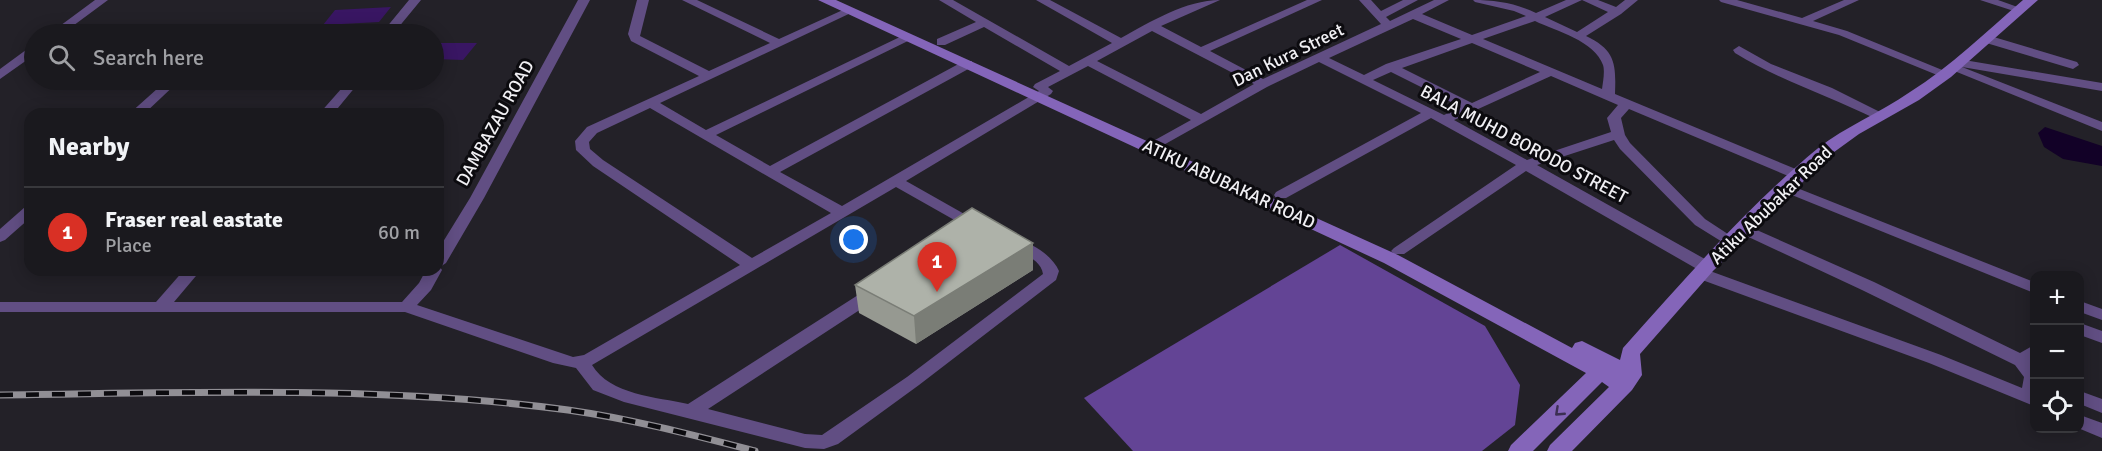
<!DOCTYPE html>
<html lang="en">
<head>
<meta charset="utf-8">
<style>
	:root { --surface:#1a191e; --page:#27262b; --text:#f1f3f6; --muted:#9fa0a4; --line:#38383c; --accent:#d93025 }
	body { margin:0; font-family:Signika,sans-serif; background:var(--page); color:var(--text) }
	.controls { position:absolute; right:18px; bottom:18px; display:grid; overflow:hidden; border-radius:12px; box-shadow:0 3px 15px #0003 }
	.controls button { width:54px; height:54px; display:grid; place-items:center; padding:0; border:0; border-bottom:2px solid var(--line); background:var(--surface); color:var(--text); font:30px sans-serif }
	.you { position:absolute; left:854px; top:240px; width:21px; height:21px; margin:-15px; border:4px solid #fff; border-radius:50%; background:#1a73e8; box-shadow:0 0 0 9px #1a73e833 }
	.badge { display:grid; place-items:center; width:39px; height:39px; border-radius:50%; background:var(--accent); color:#fff; font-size:20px; font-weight:700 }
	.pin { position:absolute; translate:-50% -50px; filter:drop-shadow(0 2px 3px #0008) }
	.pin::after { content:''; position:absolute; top:32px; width:21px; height:18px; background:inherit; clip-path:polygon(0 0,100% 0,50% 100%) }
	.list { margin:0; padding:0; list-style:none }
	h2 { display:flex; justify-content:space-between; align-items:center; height:78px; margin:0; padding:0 24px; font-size:26px }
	h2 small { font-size:20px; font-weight:400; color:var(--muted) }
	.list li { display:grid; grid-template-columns:39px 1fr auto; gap:18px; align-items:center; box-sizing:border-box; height:90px; padding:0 24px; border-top:2px solid var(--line) }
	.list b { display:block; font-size:22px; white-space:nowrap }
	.list p { margin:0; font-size:20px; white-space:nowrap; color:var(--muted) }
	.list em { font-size:20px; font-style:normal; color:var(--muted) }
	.icon { flex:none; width:33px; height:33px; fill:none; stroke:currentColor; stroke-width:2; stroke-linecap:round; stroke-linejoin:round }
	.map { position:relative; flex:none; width:2102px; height:451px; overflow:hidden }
	.search { position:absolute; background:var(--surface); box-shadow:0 3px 15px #0003; left:24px; top:24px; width:420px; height:66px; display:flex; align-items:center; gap:15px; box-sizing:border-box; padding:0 21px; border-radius:33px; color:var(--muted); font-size:22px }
	.panel { position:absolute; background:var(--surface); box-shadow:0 3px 15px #0003; left:24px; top:108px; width:420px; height:168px; border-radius:18px }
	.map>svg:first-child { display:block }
	.green { fill:#391663 }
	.forest { fill:#634495 }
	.water { fill:#120127 }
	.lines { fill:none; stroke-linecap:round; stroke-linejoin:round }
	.street { fill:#614e83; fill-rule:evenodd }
	.secondary { fill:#8465b9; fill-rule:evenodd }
	.rail-casing { stroke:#918f95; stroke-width:7 }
	.rail { stroke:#0c0b0f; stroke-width:4.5; stroke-dasharray:13; stroke-linecap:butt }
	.wall { fill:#969991 }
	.shaded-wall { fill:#7a7d76 }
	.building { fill:#aeb2a9; stroke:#7a7d76; stroke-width:1.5 }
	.oneway { stroke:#3c2f53 }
	.labels { text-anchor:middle; stroke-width:6; stroke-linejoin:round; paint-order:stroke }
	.street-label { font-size:18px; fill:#f1f0f4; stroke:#0c0b0f }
</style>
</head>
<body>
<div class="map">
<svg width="2102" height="451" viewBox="0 0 2102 451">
	<rect width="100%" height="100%" fill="#232128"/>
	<!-- green -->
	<path class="green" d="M391,7L379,22L323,25L335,10Z
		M434,43H477L463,60L434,59Z"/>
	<!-- forest -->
	<path class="forest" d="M1340,245L1485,326L1520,385L1515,425L1482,451H1133L1084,398Z"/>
	<!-- water -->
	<path class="water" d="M2045,127L2102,146V166L2063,159L2044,147L2038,133Z"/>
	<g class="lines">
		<!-- street -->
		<path class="street" d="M95,0H108L62,34H49Z
			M409,0H421L393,34H381Z
			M578,0H590L484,198L446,263L440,267L442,270L431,290L417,305L573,357L584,355L740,265L593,166L576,150L575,141L587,127L699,76L631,41L628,34L637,0H649L640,36L709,71L770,43L682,0H697L779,39L845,9H853L855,11L660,103L706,130L904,35H912V39L716,135L770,166L964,61H972V67L780,172L842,206L1039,91L1033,87L1035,84L1060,71L984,27L945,45H937V39L976,22L939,0H953L1069,66L1112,43L1036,0H1050L1121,38C1150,22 1186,0 1220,0L1161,26L1201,47L1307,0H1322L1210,51L1263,79L1381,24L1359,0H1371L1381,11L1403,0H1418L1386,17L1390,21L1434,0H1449L1422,14L1472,35L1526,16L1514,11L1475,2L1473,0C1496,0 1515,3 1536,13L1566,0H1582L1545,17L1577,32L1608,12L1582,0H1598L1616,7L1625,0H1638L1621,14L1586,36C1616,50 1616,65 1615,94L1803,172L1805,175L1798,179L1793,178L1629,109L1621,118L1625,135L1630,143L1705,219L1737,240L1740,243L1737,246L1732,248L1695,225L1620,149L1614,140L1537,165L1712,263L1714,267L1710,271L1941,355L2022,388L2024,377L2015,365L1862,290L1740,233L1737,230L1745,225L1750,227L1874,282L2020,353L2034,345V360L2031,362L2034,366V406L1929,363L1694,277L1692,273L1697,269L1526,171L1404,254H1394L1391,251L1394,248L1516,165L1431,118L1286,198H1276L1274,195L1276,192L1421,113L1319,62L1267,87L1151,152L1144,148L1146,145L1191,120L1088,66L1048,87L1053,91L1051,94L906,181L982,224L985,227L982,230H972L896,187L592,365C610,395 657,397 688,404L869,288H881L883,292L881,296L708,409L805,434L822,435L907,377L1043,274C1041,259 1022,254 1010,248L1007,245L1010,242C1027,237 1052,255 1059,271L1056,280L919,385L838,444L824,449L805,448L624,402L593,390L576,368L553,363L405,312H0V302H156L184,270H201L174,302H402L419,283L426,270H438V250L470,198ZM1413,19L1461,39L1386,64L1364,75L1329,58ZM1535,21C1556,31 1595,41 1603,65C1605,71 1603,82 1602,89L1483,39ZM1152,31L1254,84L1201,114L1097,61ZM1472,43L1540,72L1472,103L1402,68ZM1391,72L1461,107L1444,115L1373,80ZM1551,76L1618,105L1607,118L1611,132L1527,160L1454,120ZM650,108L831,213L752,258L603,160L590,149L589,142L597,133Z
			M1719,0H1737L1802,18L1844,0H1859L1813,21L1847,31L1952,74L1946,78L1942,77L1839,35L1721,2Z
			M1980,0H1998L2026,10L2020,13Z
			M1987,35L2077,62L2079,65L2073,69L1983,42V36Z
			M1739,46L1771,64L1832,88L1888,116L1881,120L1876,119C1829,96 1779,80 1735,53L1733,50Z
			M30,47H34V55L0,79V69Z
			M1964,60L2102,83V91L1962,67L2102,122V131L1947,68L1953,64L1959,66L1960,61Z
			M167,80H180L144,114H129Z
			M349,80H361L333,114H319Z
			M1787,184L2034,282V293L1782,191L1780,188L1782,185Z
			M30,206V218L5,240L0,242V229L25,207Z
			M2080,301L2102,309V320L2080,312Z
			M2080,323L2102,331V343L2080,335Z
			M2080,391L2102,399V413L2080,404Z
			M2080,415L2102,423V438L2078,428H2080Z"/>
		<!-- secondary -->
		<path class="secondary" d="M818,0H836L1398,255L1572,348L1575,343L1582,341L1620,360L1623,348C1684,280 1746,208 1817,149C1846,126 1880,113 1910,92C1951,66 1986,32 2023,0H2038L1951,77L1919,100L1859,134L1830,155L1713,271L1640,354L1642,375L1632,390L1572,451H1547L1550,445L1609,387L1602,382L1533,451H1508L1511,445L1586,373L1384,263Z"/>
		<!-- rail casing -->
		<g class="rail-casing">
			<path id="rail" d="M0,395C189,393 380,385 568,410C632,419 693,435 755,451"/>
		</g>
		<!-- rail -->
		<use href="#rail" class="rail"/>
	</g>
	<!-- wall -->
	<path class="wall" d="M1033,270L916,344L859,313L855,285Z"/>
	<!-- shaded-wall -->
	<path class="shaded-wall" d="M1033,243V270L916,344L914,316Z"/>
	<!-- building -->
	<path class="building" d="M972,208L1033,243L914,316L855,285Z"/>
	<!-- one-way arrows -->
	<defs><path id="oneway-chevron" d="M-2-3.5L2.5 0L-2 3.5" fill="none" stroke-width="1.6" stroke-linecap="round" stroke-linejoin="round" transform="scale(1.5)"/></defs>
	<use class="oneway" href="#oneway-chevron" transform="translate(1559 412) rotate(137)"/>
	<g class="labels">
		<!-- street labels -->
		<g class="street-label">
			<text transform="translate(1288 55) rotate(-26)" y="6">Dan Kura Street</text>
			<text transform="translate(495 123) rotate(-61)" y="6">DAMBAZAU ROAD</text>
			<text transform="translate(1524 144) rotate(28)" y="6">BALA MUHD BORODO STREET</text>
			<text transform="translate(1229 184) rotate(25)" y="6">ATIKU ABUBAKAR ROAD</text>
			<text transform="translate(1771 205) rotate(-44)" y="6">Atiku Abubakar Road</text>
		</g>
	</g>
</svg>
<div class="controls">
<button>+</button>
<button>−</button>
<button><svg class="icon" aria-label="locate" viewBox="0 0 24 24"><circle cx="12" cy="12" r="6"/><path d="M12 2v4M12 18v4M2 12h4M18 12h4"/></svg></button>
</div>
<div class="you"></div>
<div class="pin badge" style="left:937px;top:292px">1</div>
<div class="search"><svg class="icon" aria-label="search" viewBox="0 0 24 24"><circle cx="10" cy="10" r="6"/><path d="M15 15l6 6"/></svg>Search here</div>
<section class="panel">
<h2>Nearby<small></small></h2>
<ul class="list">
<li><span class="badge">1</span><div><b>Fraser real eastate</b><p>Place</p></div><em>60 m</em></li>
</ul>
</section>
</div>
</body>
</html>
